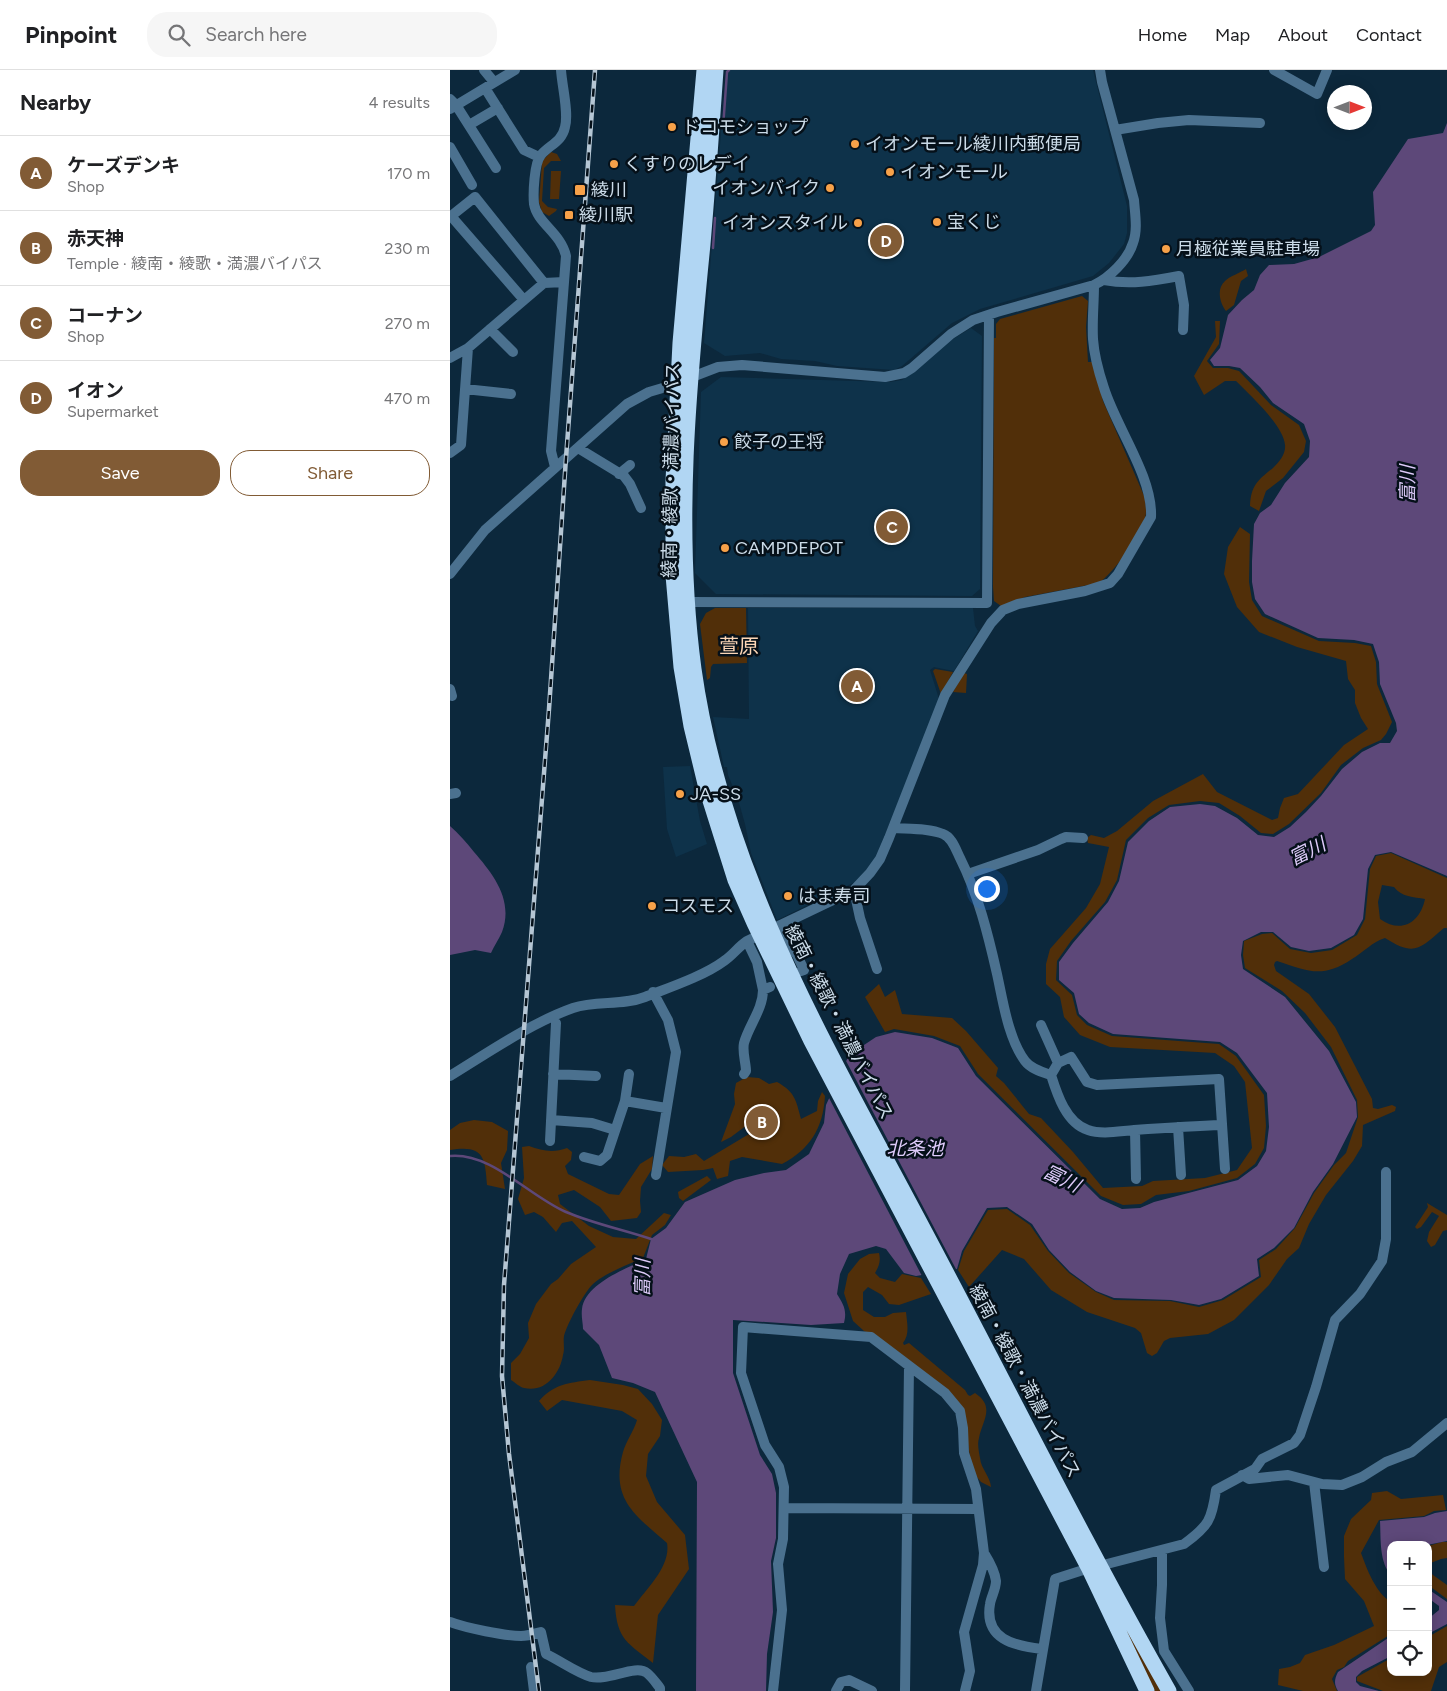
<!DOCTYPE html>
<html lang="en">
<head>
<meta charset="utf-8">
<style>
	:root { --surface:#fff; --page:#f6f6f6; --text:#202124; --muted:#757577; --line:#e0e0e0; --accent:#815b35 }
	body { margin:0; font-family:Figtree,"Noto Sans JP",sans-serif; background:var(--page); color:var(--text) }
	.controls { position:absolute; right:15px; bottom:15px; display:grid; overflow:hidden; border-radius:10px; box-shadow:0 2px 12px #0003 }
	.controls button { width:45px; height:45px; display:grid; place-items:center; padding:0; border:0; border-bottom:1px solid var(--line); background:var(--surface); color:var(--text); font:25px sans-serif }
	.compass { position:absolute; left:877px; top:15px; width:45px; height:45px; border-radius:50%; background:var(--surface); box-shadow:0 2px 12px #0003; rotate:90deg }
	.you { position:absolute; left:536px; top:818px; width:18px; height:18px; margin:-12px; border:4px solid #fff; border-radius:50%; background:#1a73e8; box-shadow:0 0 0 8px #1a73e833 }
	.badge { display:grid; place-items:center; width:32px; height:32px; border-radius:50%; background:var(--accent); color:#fff; font-size:16px; font-weight:700 }
	.pin { position:absolute; translate:-50% -50%; border:2px solid #fff; box-shadow:0 1px 5px #0006 }
	.list { margin:0; padding:0; list-style:none }
	h2 { display:flex; justify-content:space-between; align-items:center; height:65px; margin:0; padding:0 20px; font-size:21px }
	h2 small { font-size:16px; font-weight:400; color:var(--muted) }
	.list li { display:grid; grid-template-columns:32px 1fr auto; gap:15px; align-items:center; box-sizing:border-box; height:75px; padding:0 20px; border-top:1px solid var(--line) }
	.list b { display:block; font-size:19px; white-space:nowrap }
	.list p { margin:0; font-size:16px; white-space:nowrap; color:var(--muted) }
	.list em { font-size:16px; font-style:normal; color:var(--muted) }
	.actions { display:flex; gap:10px; padding:15px 20px }
	.actions a { flex:1; padding:11px 0; border:1px solid var(--accent); border-radius:20px; text-align:center; font-size:18px; color:var(--accent) }
	.actions .main { background:var(--accent); color:#fff }
	.icon { flex:none; width:28px; height:28px; fill:none; stroke:currentColor; stroke-width:2; stroke-linecap:round; stroke-linejoin:round }
	.map { position:relative; flex:none; width:997px; height:1621px; overflow:hidden }
	header { display:flex; align-items:center; gap:30px; box-sizing:border-box; height:70px; padding:0 25px; background:var(--surface); border-bottom:1px solid var(--line) }
	header strong { font-size:24px }
	nav { display:flex; gap:28px; margin-inline-start:auto; font-size:18px }
	.search { width:350px; height:45px; background:var(--page); display:flex; align-items:center; gap:12px; box-sizing:border-box; padding:0 18px; border-radius:20px; color:var(--muted); font-size:19px }
	main { display:flex }
	aside { flex:1; background:var(--surface) }
	.map>svg:first-child { display:block }
	.built { fill:#0e324a }
	.green { fill:#512f09; fill-rule:evenodd }
	.water { fill:#5d4879 }
	.pier { fill:#0c283c }
	.lines { fill:none; stroke-linecap:round; stroke-linejoin:round }
	.stream { stroke:#5d4879; stroke-width:2.5 }
	.minor { stroke:#4b718f; stroke-width:10 }
	.highway { stroke:#b1d6f3; stroke-width:15 }
	.rail-casing { stroke:#b5c6d4; stroke-width:4.5 }
	.rail { stroke:#051019; stroke-width:2.5; stroke-dasharray:8; stroke-linecap:butt }
	.poi-dot { fill:#f7a149; stroke:#051019; stroke-width:2 }
	.labels { text-anchor:middle; stroke-width:5; stroke-linejoin:round; paint-order:stroke }
	.poi-label { font-size:18px; fill:#cbdbe8; stroke:#051019; text-anchor:start }
	.street-label { font-size:18px; fill:#cbdbe8; stroke:#051019 }
	.water-label { font-size:19px; font-style:italic; fill:#ddcaf9; stroke:#051019 }
	.quarter-label { font-size:20px; fill:#fcd6b6; stroke:#051019 }
</style>
</head>
<body>
<header>
<strong>Pinpoint</strong>
<div class="search"><svg class="icon" aria-label="search" viewBox="0 0 24 24"><circle cx="10" cy="10" r="6"/><path d="M15 15l6 6"/></svg>Search here</div>
<nav><a>Home</a><a>Map</a><a>About</a><a>Contact</a></nav>
</header>
<main>
<aside>
<h2>Nearby<small>4 results</small></h2>
<ul class="list">
<li><span class="badge">A</span><div><b>ケーズデンキ</b><p>Shop</p></div><em>170 m</em></li>
<li><span class="badge">B</span><div><b>赤天神</b><p>Temple · 綾南・綾歌・満濃バイパス</p></div><em>230 m</em></li>
<li><span class="badge">C</span><div><b>コーナン</b><p>Shop</p></div><em>270 m</em></li>
<li><span class="badge">D</span><div><b>イオン</b><p>Supermarket</p></div><em>470 m</em></li>
</ul>
<div class="actions"><a class="main">Save</a><a>Share</a></div>
</aside>
<div class="map">
<svg width="997" height="1621" viewBox="0 0 997 1621">
	<rect width="100%" height="100%" fill="#0c283c"/>
	<!-- built -->
	<path class="built" d="M276,0H643L677,136V163L674,174L659,193L643,206L530,239L502,253L452,296L444,300L387,296L365,291L331,289L310,283L275,286L254,273Z
		M521,258L532,266L530,519L522,526L266,524L245,503L251,322L271,307L440,312L452,310L477,291L498,272Z
		M298,538H523L525,556L528,561L504,601L484,597L480,600L489,629L469,682L424,791L405,812L327,850L301,783L295,754L288,729L278,705L277,697H274L263,647L299,649Z
		M240,696L250,751L257,774L226,787L217,759L213,697Z"/>
	<!-- green -->
	<path class="green" d="M101,82L107,84L111,91H101L94,98L92,131L98,137L107,139L106,141L99,146L92,142L89,132L92,93L94,89Z
		M101,101H111L109,129H100Z
		M796,199L798,206L791,211L784,235L776,241C770,233 766,219 775,211C780,206 790,203 796,199Z
		M632,226L638,231L636,257L638,292H644L653,331L695,428C696,436 697,444 694,452C685,472 666,500 649,513L575,527L551,536L544,531L543,517L544,268H546V254L550,249Z
		M765,251H770L769,274L757,291L763,298H778L789,301L821,335L849,355L856,371L854,382L833,408L816,421L809,441L800,436C801,415 808,410 823,398C829,392 836,384 835,375C834,356 799,324 786,311H775L754,325L744,306L766,267Z
		M790,457L800,464L799,512L802,530L812,546L869,571L905,573L921,576L926,592L927,614L942,652L936,664L931,670L913,678L891,695L871,723L839,754L823,764L811,763L790,746L769,733L750,731L719,735L698,748L676,770L667,810L655,832L621,871L607,891L606,910L622,925L627,945L637,955L662,966L769,974L786,986L814,1025L816,1056L814,1078L805,1094L787,1108L739,1121L706,1125L691,1134L673,1135L651,1126L528,1004L510,976L484,966L444,959L435,962L415,927L429,914L435,927L445,920L452,944L502,948L516,961L548,998L546,1006L554,1013L579,1044L591,1048L623,1082L653,1118L692,1116L703,1111L755,1108L787,1100L802,1078L795,1012L784,996L765,983L660,977L630,965L614,947L610,927L596,914V894L600,879L636,838L650,814L659,777L638,773L637,768L641,765L654,768L667,761L703,731L753,704L767,722L822,750L828,748L830,738L834,728L848,724L894,675L918,659L911,648L905,633V620L898,609L896,591L847,577L809,562L787,537L774,504L778,477Z
		M265,538H296L297,593L263,594L261,597L260,608L257,610L250,554L256,543Z
		M485,599L503,602L491,624L483,601Z
		M514,603L517,604L516,623L503,622Z
		M941,783L997,808V858H994C969,879 965,887 935,868C922,872 914,882 902,889C872,909 858,901 827,891L825,892L824,895L826,901L859,924L885,957L922,1029L923,1038L928,1039L942,1035L946,1037L945,1041L913,1055L912,1076L903,1091L876,1125L859,1154L849,1178L837,1189L819,1215L784,1250L758,1264L720,1268L714,1271L707,1283L702,1286L697,1283L691,1263L685,1258L637,1242L601,1220L574,1189L552,1180L519,1217L508,1200L514,1181L538,1140L557,1139L580,1155L598,1181L619,1203L646,1222L664,1230L720,1231L749,1237L773,1230L811,1207L809,1190L826,1179L845,1158L864,1123L884,1095L896,1083L908,1047L907,1030L881,977L855,943L832,921L795,898L793,885L794,871L812,864L822,863L840,879L861,883L882,880L907,865L915,849L920,799L926,786ZM932,815L944,817C951,827 964,827 975,829C970,853 951,864 930,849L928,832Z
		M297,1007L309,1008L319,1014L327,1012C345,1022 346,1030 351,1049L367,1041L368,1031L372,1022L375,1026C373,1059 360,1079 332,1094L292,1087L280,1091L278,1106L267,1109L263,1098L253,1100L218,1102L212,1095L219,1086L234,1087L246,1084L254,1091L299,1064H319L327,1051L323,1046L305,1049L281,1067L271,1072L285,1034L284,1024L286,1013Z
		M24,1050L42,1052L58,1061L57,1080L51,1093L55,1119L37,1115C35,1086 33,1075 0,1080V1060L10,1053Z
		M79,1076C92,1081 104,1083 117,1078L122,1082L121,1090L115,1096L118,1104L159,1124L169,1125L190,1094L203,1086L202,1099L191,1117L190,1131L191,1142L187,1148L161,1151L150,1137L124,1120L108,1125L110,1134L139,1156L163,1167L186,1169L214,1143L221,1145L215,1155L202,1165L193,1188C179,1194 153,1204 142,1215C134,1223 117,1254 114,1266C113,1272 115,1279 113,1285C110,1304 95,1323 74,1318C69,1317 65,1312 61,1310V1293L70,1284L79,1268L78,1253L86,1234L101,1214L108,1209L121,1194L146,1177L122,1151L112,1153L106,1162L93,1147L84,1142L75,1145L68,1129L74,1108L72,1077Z
		M257,1106L261,1110L233,1131L229,1128L228,1122Z
		M977,1133L997,1145V1160L993,1161L985,1175L981,1177L977,1171L979,1162L989,1146L982,1142L971,1157L967,1159L965,1157L978,1137Z
		M429,1183C431,1191 429,1196 425,1203L430,1208L445,1212L452,1204L471,1208L481,1224L449,1235L439,1234L432,1225L418,1217L413,1222V1240L424,1247H435L443,1243L456,1242C457,1253 460,1264 453,1273L454,1275L459,1273L515,1320L518,1325L520,1326L525,1323C546,1337 532,1351 529,1368C527,1374 529,1382 530,1388C531,1399 540,1406 541,1417L531,1412L522,1401L513,1338L426,1267L414,1261L403,1251L394,1223L398,1204L410,1189L419,1184Z
		M140,1310L173,1315L188,1319L202,1334L212,1350L210,1366L198,1384L196,1406L207,1432L235,1465L239,1499L208,1545L203,1593C178,1573 167,1570 165,1535L184,1536C197,1518 221,1496 217,1473C185,1445 160,1429 173,1382C176,1371 184,1361 187,1350L172,1341L112,1330L97,1341L89,1331C104,1314 118,1313 140,1310Z
		M937,1421L951,1429L993,1425L996,1440L984,1441L974,1446L929,1450L911,1483C917,1499 925,1522 941,1532V1564L898,1591L894,1597L887,1600L882,1609L887,1621H853L828,1615L829,1599L840,1597L850,1593L855,1585L884,1575L924,1556L914,1531L895,1509L894,1487V1466L901,1449L921,1430L922,1423Z
		M992,1472H997V1488L991,1489L978,1494V1476Z
		M978,1500L983,1505L997,1515V1529L978,1515Z
		M663,1539L679,1561L713,1621H703Z
		M997,1556V1592L989,1597L981,1621H933L907,1611V1607L941,1588V1602H978V1567Z"/>
	<!-- water -->
	<path class="water" d="M997,53V806L941,782L925,785L918,799L913,849L904,865L881,878L859,881L841,877L823,862H811L793,871L791,885L793,899L835,927L879,981L906,1032L907,1047L883,1094L863,1122L844,1158L824,1178L807,1189L809,1206L771,1229L749,1235L721,1230L664,1228L646,1221L620,1202L599,1180L582,1154L557,1137L537,1138L512,1181L507,1199L466,1206L454,1203L436,1179L426,1176L399,1184L390,1204L387,1224C394,1235 397,1241 394,1253L361,1255L283,1250V1303L310,1385L322,1404L326,1423V1468L321,1491L323,1542L317,1584L316,1621H246L247,1412L205,1322L183,1313L162,1308L149,1275L133,1259C133,1253 131,1246 132,1239C135,1214 175,1199 196,1189L201,1169L216,1158L235,1132L285,1110L314,1103L336,1100L359,1084L374,1053L376,1035L399,985L426,967L445,962L482,968L508,978L526,1006L650,1129L672,1139L690,1138L704,1132L788,1110L807,1096L816,1081L819,1057L817,1023L787,983L770,972L663,964L639,953L629,944L624,923L609,910V892L623,873L658,832L669,811L678,772L699,751L720,737L750,734L765,736L787,748L808,765L824,767L840,757L856,742L871,726L892,699L912,682L930,673H940L947,661L946,653L930,614L929,592L923,574L904,570L868,568L815,544L805,529L802,512V491L804,454L810,443L821,435L835,413L859,387L860,371L854,354L823,333L810,317L790,298L779,296H764L760,290L770,278L778,245L792,230L804,220L810,205L819,195L844,194L869,187L921,161L925,155L923,122L958,69L993,63Z
		M0,756C9,764 16,772 24,782C43,804 64,830 52,862C49,869 44,876 41,883L25,880L0,885Z
		M997,1441V1471L977,1475H941V1505C929,1492 931,1468 930,1451L974,1447L985,1443Z
		M978,1519L997,1532V1554L978,1564V1549L989,1540V1536L978,1528Z
		M941,1566V1586L912,1601L906,1607V1612L910,1616L929,1621H888C884,1614 884,1610 888,1602Z"/>
	<!-- pier -->
	<path class="pier" d="M395,989L507,1201L473,1208L378,1026Z"/>
	<g class="lines">
		<!-- stream -->
		<path class="stream" d="M273,58L277,2L279,0
			M263,178L265,148
			M0,1086C41,1082 79,1126 116,1142C144,1154 175,1160 204,1170"/>
		<!-- minor -->
		<path class="minor" d="M34,0L44,12
			M824,0L867,24L877,0
			M35,18L74,80L89,87
			M0,29L6,35L46,98
			M0,39L65,0
			M19,55L48,38
			M665,60L708,53L739,50L810,53
			M0,77L22,115
			M654,210C680,215 703,211 729,206L734,235L733,260
			M74,230L1,146L25,127L94,213
			M40,259L63,282
			M0,288L18,278L94,213L114,212
			M15,319L61,324
			M128,378L174,406L180,414L191,438
			M0,383L11,375L18,278
			M105,397L101,381L116,186C111,163 87,153 84,134C83,124 84,93 91,85C99,75 112,72 115,57C119,43 112,16 111,0
			M169,404L180,395
			M0,504L35,460L177,334L199,322L216,317L268,297L292,295L435,307L454,303L462,298L501,264L523,250L547,242L644,215C659,208 678,190 683,173C688,160 685,144 684,130L652,12L650,0
			M238,532L537,533L539,245
			M0,619L2,626
			M0,724L6,723
			M443,758C459,759 479,758 493,764C502,767 506,780 510,788C528,824 538,864 547,904C553,931 558,968 575,991C581,999 592,1002 601,1005C607,1024 616,1053 638,1060C652,1065 670,1061 684,1060C713,1058 743,1056 772,1055
			M518,804L588,780L611,769L616,767L633,768
			M404,820L410,848L427,899
			M330,855L340,877L347,885L354,900L351,901
			M297,871L307,892L313,920L320,917
			M203,922L218,950L226,982L206,1105
			M591,955L608,993
			M103,1004L146,1006
			M294,1004L296,1001C296,993 292,982 294,973C299,955 313,939 313,920
			M601,1005L608,993L621,987L637,1012L647,1015L769,1009L775,1099
			M0,1006C39,982 81,953 123,938C146,930 172,936 195,927C218,918 254,906 274,891C283,885 288,877 297,871L404,820L420,803L430,789L439,768L495,625L541,553L553,540L568,534L635,521L660,513L668,504L701,447C703,407 666,357 654,318C649,303 644,284 643,269C642,251 644,233 644,215
			M175,1031L179,1004
			M101,1050L142,1053L165,1060
			M728,1057L731,1105
			M685,1060L686,1109
			M100,1071L106,953
			M134,1087L150,1091L157,1085L175,1031L216,1038
			M792,1405L799,1409L838,1405L872,1414L892,1415L912,1407L936,1392L962,1382L997,1353
			M864,1412L874,1497
			M334,1438L528,1439
			M712,1480V1515L710,1548L714,1581L739,1621
			M534,1483C539,1491 545,1502 546,1511C546,1519 541,1527 540,1534C534,1569 564,1576 592,1579
			M0,1552C15,1558 56,1566 71,1566C78,1566 84,1564 91,1562L96,1584C109,1590 127,1603 141,1607C158,1611 186,1594 197,1603C202,1607 206,1613 210,1618V1621
			M81,1597L84,1621
			M323,1621L332,1540L328,1494L333,1469L334,1417L329,1397L315,1375L291,1303L293,1257L421,1267L495,1323L510,1341L513,1358L514,1383L526,1419L534,1483L533,1495L514,1562L520,1601L515,1621
			M386,1621L391,1612L399,1610L422,1621
			M455,1621L459,1296
			M586,1621L605,1509L630,1501L734,1474C759,1456 762,1449 766,1420L805,1399L812,1389L844,1373L850,1365L866,1317L885,1250L910,1224L932,1191L936,1169V1102"/>
		<!-- highway -->
		<path class="highway" d="M254,0L230,273L223,411V505L231,597L241,656L256,718L285,810L304,853L361,971L639,1499L697,1621
			M266,0C262,58 258,116 253,174C239,314 225,458 244,599C273,808 386,992 482,1175C561,1324 636,1475 719,1621"/>
		<!-- rail casing -->
		<g class="rail-casing">
			<path id="rail" d="M89,1621L59,1384L52,1306L54,1215L99,639L116,388L145,0"/>
		</g>
		<!-- rail -->
		<use href="#rail" class="rail"/>
	</g>
	<!-- markers -->
	<g class="poi-dot">
		<circle cx="222" cy="57" r="5"/>
		<circle cx="405" cy="74" r="5"/>
		<circle cx="164" cy="94" r="5"/>
		<circle cx="440" cy="102" r="5"/>
		<circle cx="380" cy="118" r="5"/>
		<rect x="124" y="114" width="12" height="12" rx="2.5"/>
		<rect x="114" y="140" width="10" height="10" rx="2.5"/>
		<circle cx="487" cy="152" r="5"/>
		<circle cx="408" cy="153" r="5"/>
		<circle cx="716" cy="179" r="5"/>
		<circle cx="274" cy="372" r="5"/>
		<circle cx="275" cy="478" r="5"/>
		<circle cx="230" cy="724" r="5"/>
		<circle cx="338" cy="826" r="5"/>
		<circle cx="202" cy="836" r="5"/>
	</g>
	<g class="labels">
		<!-- poi labels -->
		<g class="poi-label">
			<text x="232" y="63">ドコモショップ</text>
			<text x="415" y="80">イオンモール綾川内郵便局</text>
			<text x="174" y="100">くすりのレデイ</text>
			<text x="450" y="108">イオンモール</text>
			<text x="370" y="124" text-anchor="end">イオンバイク</text>
			<text x="141" y="126">綾川</text>
			<text x="129" y="151">綾川駅</text>
			<text x="497" y="158">宝くじ</text>
			<text x="398" y="159" text-anchor="end">イオンスタイル</text>
			<text x="726" y="185">月極従業員駐車場</text>
			<text x="284" y="378">餃子の王将</text>
			<text x="285" y="484">CAMPDEPOT</text>
			<text x="240" y="730">JA-SS</text>
			<text x="348" y="832">はま寿司</text>
			<text x="212" y="842">コスモス</text>
		</g>
		<!-- street labels -->
		<g class="street-label">
			<text transform="translate(221 400) rotate(-89)" y="6">綾南・綾歌・満濃バイパス</text>
			<text transform="translate(389 952) rotate(63)" y="6">綾南・綾歌・満濃バイパス</text>
			<text transform="translate(575 1311) rotate(62)" y="6">綾南・綾歌・満濃バイパス</text>
		</g>
		<!-- water labels -->
		<g class="water-label">
			<text transform="translate(957 414) rotate(-90)" y="7">富川</text>
			<text transform="translate(857 781) rotate(-27)" y="7">富川</text>
			<text x="465" y="1085">北条池</text>
			<text transform="translate(612 1108) rotate(26)" y="7">富川</text>
			<text transform="translate(192 1208) rotate(-89)" y="7">富川</text>
		</g>
		<!-- quarter labels -->
		<g class="quarter-label">
			<text x="289" y="583">萱原</text>
		</g>
	</g>
</svg>
<div class="controls">
<button>+</button>
<button>−</button>
<button><svg class="icon" aria-label="locate" viewBox="0 0 24 24"><circle cx="12" cy="12" r="6"/><path d="M12 2v4M12 18v4M2 12h4M18 12h4"/></svg></button>
</div>
<svg class="compass" viewBox="-18 -18 36 36"><path d="M0-13l5 13h-10z" fill="#e53935"/><path d="M0 13l5-13h-10z" fill="#757577"/></svg>
<div class="you"></div>
<div class="pin badge" style="left:407px;top:616px">A</div>
<div class="pin badge" style="left:312px;top:1052px">B</div>
<div class="pin badge" style="left:442px;top:457px">C</div>
<div class="pin badge" style="left:436px;top:171px">D</div>
</div>
</main>
</body>
</html>
